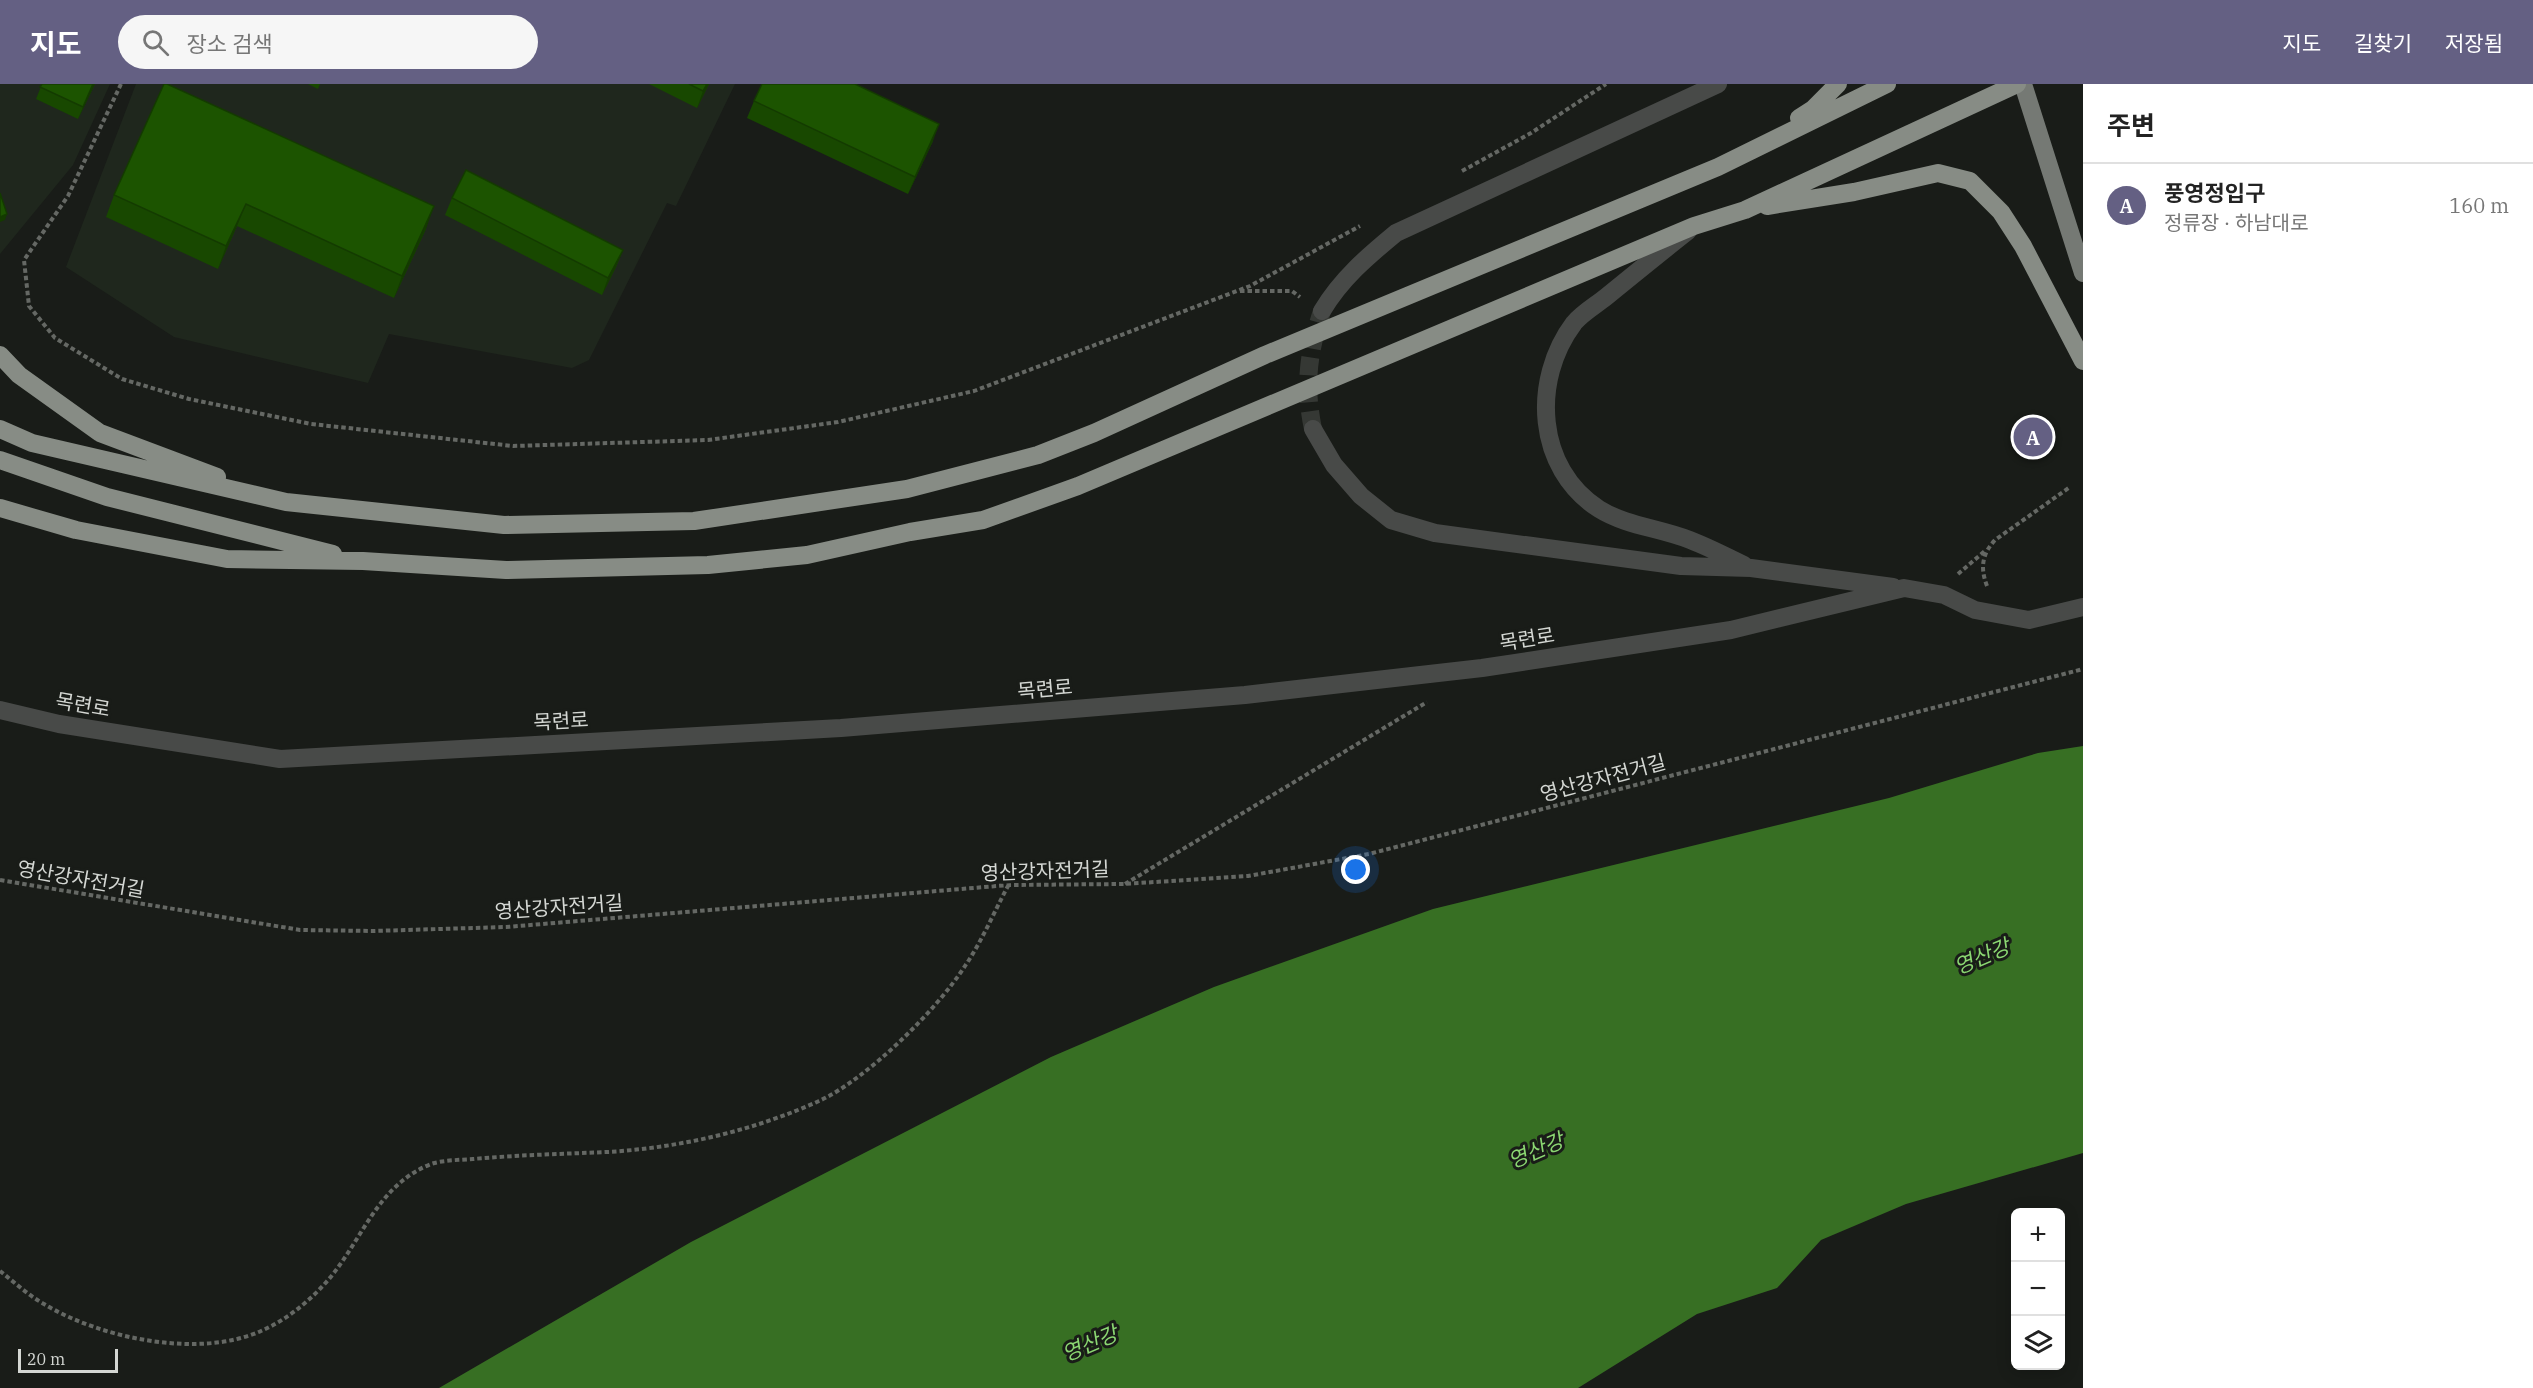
<!DOCTYPE html>
<html lang="ko">
<head>
<meta charset="utf-8">
<style>
	:root { --surface:#fff; --page:#f6f6f6; --text:#222; --muted:#767676; --line:#e0e0e0; --accent:#646083 }
	body { margin:0; font-family:"IBM Plex Serif","Noto Sans KR",serif; background:var(--page); color:var(--text) }
	.controls { position:absolute; right:18px; bottom:18px; display:grid; overflow:hidden; border-radius:9px; box-shadow:0 3px 15px #0003 }
	.controls button { width:54px; height:54px; display:grid; place-items:center; padding:0; border:0; border-bottom:2px solid var(--line); background:var(--surface); color:var(--text); font:30px sans-serif }
	.scale { position:absolute; left:18px; bottom:15px; width:100px; box-sizing:border-box; padding-left:6px; border:3px solid #d4d7d3; border-top:0; font-size:16px; line-height:21px; white-space:nowrap; color:#d4d7d3; -webkit-text-stroke:4px #191c18; paint-order:stroke }
	.you { position:absolute; left:1356px; top:786px; width:21px; height:21px; margin:-15px; border:4px solid #fff; border-radius:50%; background:#1a73e8; box-shadow:0 0 0 9px #1a73e833 }
	.badge { display:grid; place-items:center; width:39px; height:39px; border-radius:50%; background:var(--accent); color:#fff; font-size:20px; font-weight:700 }
	.pin { position:absolute; translate:-50% -50%; border:3px solid #fff; box-shadow:0 2px 6px #0006 }
	.list { margin:0; padding:0; list-style:none }
	h2 { display:flex; justify-content:space-between; align-items:center; height:78px; margin:0; padding:0 24px; font-size:26px }
	h2 small { font-size:20px; font-weight:400; color:var(--muted) }
	.list li { display:grid; grid-template-columns:39px 1fr auto; gap:18px; align-items:center; box-sizing:border-box; height:84px; padding:0 24px; border-top:2px solid var(--line) }
	.list b { display:block; font-size:22px; white-space:nowrap }
	.list p { margin:0; font-size:20px; white-space:nowrap; color:var(--muted) }
	.list em { font-size:20px; font-style:normal; color:var(--muted) }
	.icon { flex:none; width:33px; height:33px; fill:none; stroke:currentColor; stroke-width:2; stroke-linecap:round; stroke-linejoin:round }
	.map { position:relative; flex:none; width:2083px; height:1304px; overflow:hidden }
	header { display:flex; align-items:center; gap:36px; box-sizing:border-box; height:84px; padding:0 30px; background:var(--accent); color:#fff }
	header strong { font-size:28px }
	nav { display:flex; gap:33px; margin-inline-start:auto; font-size:21px }
	.search { width:420px; height:54px; background:var(--page); display:flex; align-items:center; gap:15px; box-sizing:border-box; padding:0 21px; border-radius:33px; color:var(--muted); font-size:22px }
	main { display:flex }
	aside { flex:1; background:var(--surface) }
	.map>svg:first-child { display:block }
	.built { fill:#1f271d }
	.water { fill:#376f23 }
	.lines { fill:none; stroke-linecap:round; stroke-linejoin:round }
	.minor-tunnel { stroke:#353834; stroke-width:18; stroke-dasharray:18 9; stroke-linecap:butt }
	.path { stroke:#656864; stroke-width:4; stroke-dasharray:4.5 3; stroke-linecap:butt }
	.minor { stroke:#484a48; stroke-width:18 }
	.major { stroke:#757974; stroke-width:18 }
	.highway { stroke:#878c85; stroke-width:18 }
	.wall { fill:#184800 }
	.shaded-wall { fill:#143b00 }
	.building { fill:#1c5400; stroke:#143b00; stroke-width:1.5 }
	.labels { text-anchor:middle; stroke-width:6; stroke-linejoin:round; paint-order:stroke }
	.street-label { font-size:20px; fill:#d4d7d3; stroke:#191c18 }
	.water-label { font-size:21px; font-style:italic; fill:#8bd772; stroke:#191c18 }
</style>
</head>
<body>
<header>
<strong>지도</strong>
<div class="search"><svg class="icon" aria-label="search" viewBox="0 0 24 24"><circle cx="10" cy="10" r="6"/><path d="M15 15l6 6"/></svg>장소 검색</div>
<nav><a>지도</a><a>길찾기</a><a>저장됨</a></nav>
</header>
<main>
<div class="map">
<svg width="2083" height="1304" viewBox="0 0 2083 1304">
	<rect width="100%" height="100%" fill="#191c18"/>
	<!-- built -->
	<path class="built" d="M0,0H110L73,81L0,170Z
		M136,0H735L676,122L667,119L589,276L572,284L389,250L368,299L174,253L66,183Z"/>
	<!-- water -->
	<path class="water" d="M2083,662V1069L1906,1120L1821,1156L1777,1204L1697,1230L1578,1304H439L691,1158L1051,973L1214,903L1433,825L1889,714L2038,669Z"/>
	<g class="lines">
		<!-- minor-tunnel -->
		<path class="minor-tunnel" d="M1313,345C1304,301 1308,270 1322,227"/>
		<!-- path -->
		<path class="path" d="M121,0L68,112L24,176L29,222L55,254L122,295L189,315L311,340L513,362L708,356L838,338L974,307L1250,202L1360,142
			M1462,87L1531,49L1606,0
			M1240,207H1292L1300,213
			M1958,490L1986,466
			M1987,502C1980,484 1982,470 1995,456L2070,403
			M0,796L300,846L373,847L506,843L1009,801L1124,800L1248,792L1369,770L2083,585
			M1125,800L1427,618
			M0,1187C14,1198 28,1211 44,1220C100,1254 198,1275 261,1247C291,1234 320,1209 339,1182C367,1143 383,1099 431,1080C443,1076 460,1076 473,1075C517,1071 562,1070 607,1068C678,1064 753,1047 819,1017C867,995 936,927 965,882C982,857 994,828 1008,802"/>
		<!-- minor -->
		<path class="minor" d="M1688,147C1660,169 1633,191 1606,213C1596,221 1582,229 1574,239C1531,296 1536,385 1599,425C1626,442 1660,444 1690,456C1708,463 1726,472 1744,481
			M1322,227C1341,195 1367,173 1396,149L1718,0
			M1313,345L1334,381L1361,412L1391,436L1435,449L1681,482L1751,484L1893,503
			M0,626L59,640L280,675L841,644L1245,611L1482,584L1731,546L1904,504L1944,511L1975,526L2029,536L2083,523"/>
		<!-- major -->
		<path class="major" d="M2023,0L2083,189"/>
		<!-- highway -->
		<path class="highway" d="M1799,34L1813,25L1838,0
			M1767,122L1854,108L1938,89L1970,97L2001,128L2023,162L2083,277
			M0,271L19,291L100,349L217,393
			M0,345L32,359L286,418L504,441L694,437L907,405L1038,371L1094,349L1265,271L1718,83L1887,0
			M0,376L107,413L333,470
			M0,424L76,446L227,475L363,477L506,486L708,481L807,471L910,448L983,436L1078,402L1694,142L1745,126L2017,0"/>
	</g>
	<!-- wall -->
	<path class="wall" d="M42,0H95L78,35L36,15Z
		M164,0L426,145L394,214L237,142L218,185L106,133L114,111Z
		M308,0H320L318,5Z
		M649,0H709L697,24Z
		M754,17L933,57L908,110L747,34Z
		M452,114L623,166L616,183L602,211L445,131Z"/>
	<!-- shaded-wall -->
	<path class="shaded-wall" d="M93,0H95L78,35L83,23Z
		M707,0H709L697,24L703,7Z
		M939,40L933,57L908,110L915,93Z
		M246,120L237,142L218,185L226,162Z
		M434,122L426,145L394,214L402,192Z
		M7,130L5,136L0,138V133Z
		M623,166L616,183L602,211L608,194Z"/>
	<!-- building -->
	<path class="building" d="M42,0H93L83,23L40,3Z
		M164,0H167L434,122L402,192L246,120L226,162L114,111Z
		M689,0H707L703,7Z
		M762,0H855L939,40L915,93L754,17Z
		M466,86L623,166L608,194L452,114Z
		M0,109L7,130L0,133Z"/>
	<g class="labels">
		<!-- street labels -->
		<g class="street-label">
			<text transform="translate(1527 555) rotate(-9)" y="7">목련로</text>
			<text transform="translate(1045 605) rotate(-5)" y="7">목련로</text>
			<text transform="translate(83 621) rotate(10)" y="7">목련로</text>
			<text transform="translate(561 637) rotate(-3)" y="7">목련로</text>
			<text transform="translate(1603 694) rotate(-15)" y="7">영산강자전거길</text>
			<text transform="translate(1045 787) rotate(-2)" y="7">영산강자전거길</text>
			<text transform="translate(81 795) rotate(10)" y="7">영산강자전거길</text>
			<text transform="translate(559 823) rotate(-4)" y="7">영산강자전거길</text>
		</g>
		<!-- water labels -->
		<g class="water-label">
			<text transform="translate(1982 873) rotate(-23)" y="7">영산강</text>
			<text transform="translate(1536 1067) rotate(-23)" y="7">영산강</text>
			<text transform="translate(1090 1260) rotate(-23)" y="7">영산강</text>
		</g>
	</g>
</svg>
<div class="controls">
<button>+</button>
<button>−</button>
<button><svg class="icon" aria-label="layers" viewBox="0 0 24 24"><path d="M12 4l9 5-9 5-9-5zM3 14l9 5 9-5"/></svg></button>
</div>
<div class="scale">20 m</div>
<div class="you"></div>
<div class="pin badge" style="left:2033px;top:353px">A</div>
</div>
<aside>
<h2>주변<small></small></h2>
<ul class="list">
<li><span class="badge">A</span><div><b>풍영정입구</b><p>정류장 · 하남대로</p></div><em>160 m</em></li>
</ul>
</aside>
</main>
</body>
</html>
